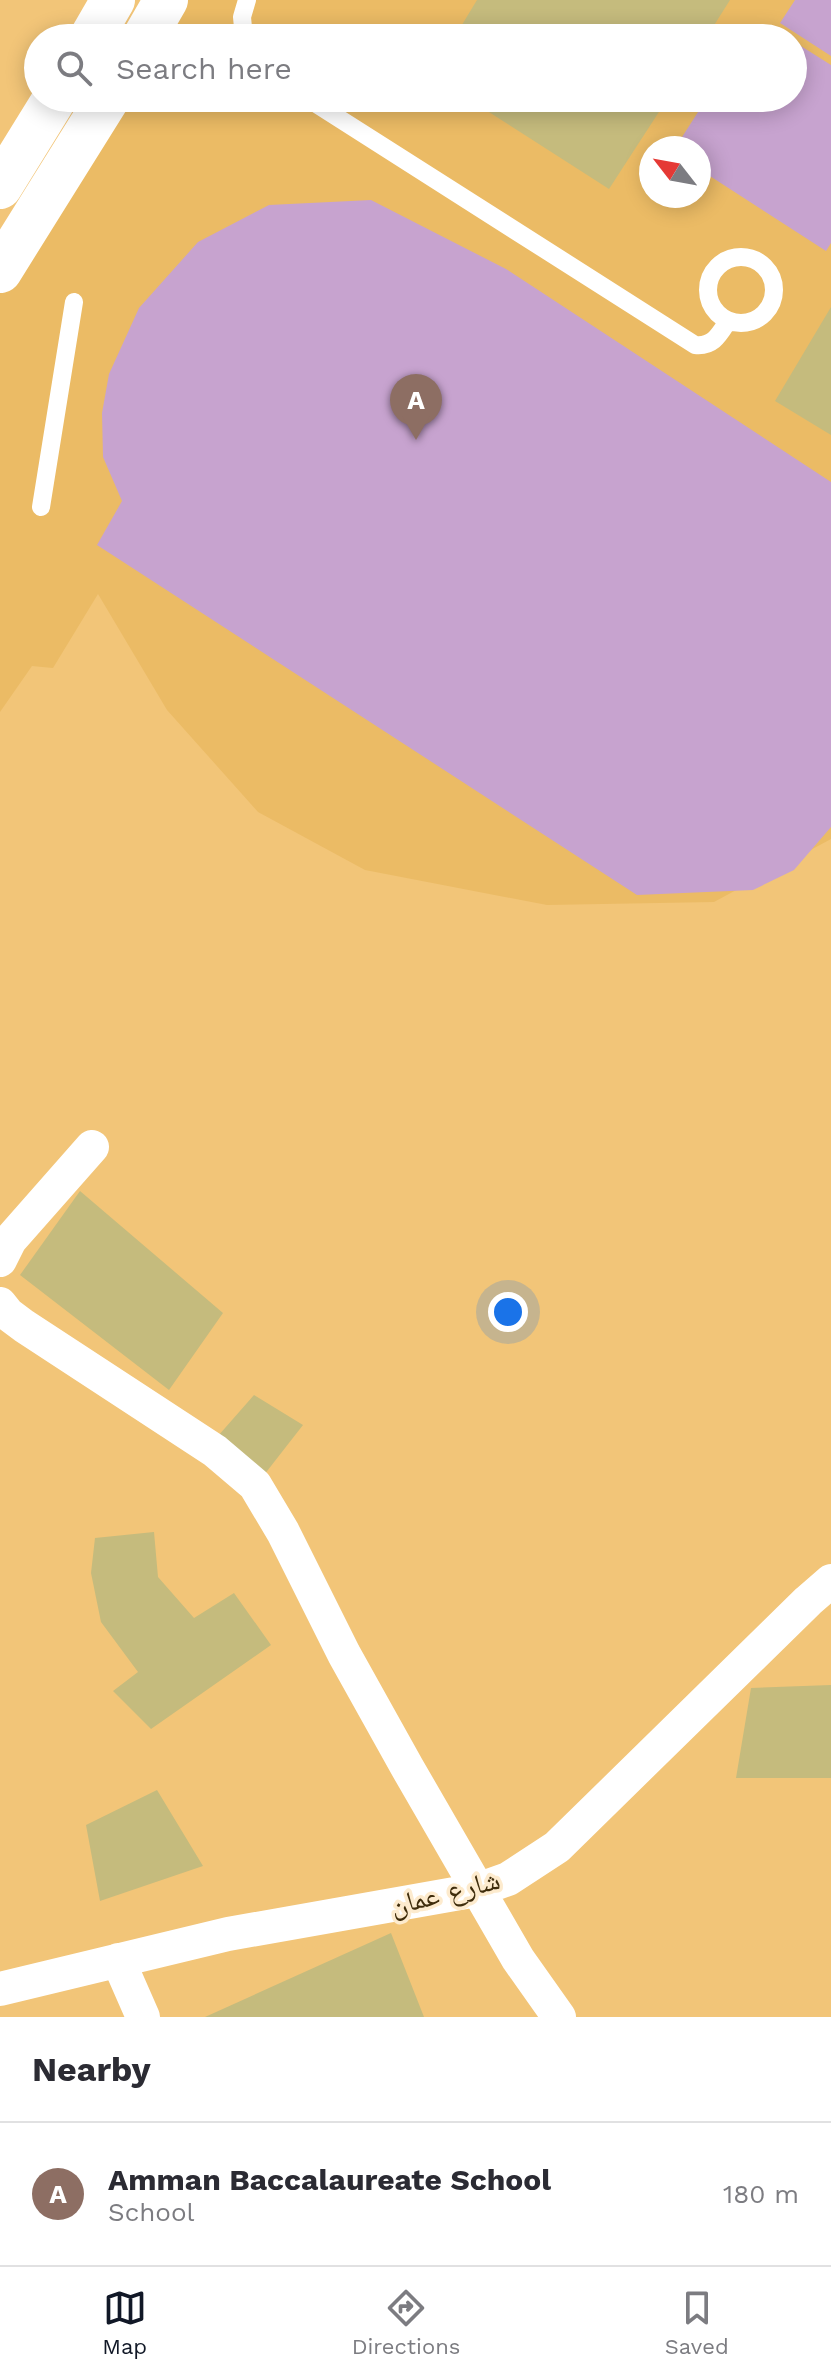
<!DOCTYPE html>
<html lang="en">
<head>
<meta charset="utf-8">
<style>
	:root { --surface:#fff; --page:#f7f7f7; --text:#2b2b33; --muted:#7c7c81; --line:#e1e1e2; --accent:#111827 }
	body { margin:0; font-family:"Work Sans","Noto Naskh Arabic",sans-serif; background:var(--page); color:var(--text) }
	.compass { position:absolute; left:639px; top:136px; width:72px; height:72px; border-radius:50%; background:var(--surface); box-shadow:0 4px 20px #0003; rotate:301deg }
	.you { position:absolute; left:508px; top:1312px; width:28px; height:28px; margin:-20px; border:6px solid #fff; border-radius:50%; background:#1a73e8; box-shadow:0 0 0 12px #1a73e833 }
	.badge { display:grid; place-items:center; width:52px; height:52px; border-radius:50%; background:var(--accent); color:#fff; font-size:26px; font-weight:700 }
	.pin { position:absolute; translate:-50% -66px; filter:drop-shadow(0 2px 4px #0008) }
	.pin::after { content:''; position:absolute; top:42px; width:28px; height:24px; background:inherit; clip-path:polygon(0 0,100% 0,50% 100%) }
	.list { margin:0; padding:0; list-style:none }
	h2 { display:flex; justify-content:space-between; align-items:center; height:104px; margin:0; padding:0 32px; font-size:34px }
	h2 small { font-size:26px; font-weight:400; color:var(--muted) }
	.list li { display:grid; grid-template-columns:52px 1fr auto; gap:24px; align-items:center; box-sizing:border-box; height:144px; padding:0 32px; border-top:2px solid var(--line) }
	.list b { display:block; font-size:30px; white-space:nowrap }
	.list p { margin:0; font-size:26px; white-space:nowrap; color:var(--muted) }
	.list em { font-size:26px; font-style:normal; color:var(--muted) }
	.icon { flex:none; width:44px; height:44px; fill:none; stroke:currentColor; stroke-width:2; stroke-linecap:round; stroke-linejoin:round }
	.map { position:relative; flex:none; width:831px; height:2017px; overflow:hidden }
	.search { position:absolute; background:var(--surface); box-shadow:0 4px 20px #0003; left:24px; right:24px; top:24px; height:88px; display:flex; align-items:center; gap:20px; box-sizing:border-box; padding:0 28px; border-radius:44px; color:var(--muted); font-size:30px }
	.sheet { height:248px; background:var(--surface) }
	nav { display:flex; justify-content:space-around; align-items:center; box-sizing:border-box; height:112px; border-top:2px solid var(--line); background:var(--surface); font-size:22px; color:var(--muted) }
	nav a { display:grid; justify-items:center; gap:4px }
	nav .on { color:var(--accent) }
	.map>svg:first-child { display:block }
	.built { fill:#ebbb65; fill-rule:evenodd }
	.green { fill:#c7a3cf }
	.building { fill:#c5bb7d }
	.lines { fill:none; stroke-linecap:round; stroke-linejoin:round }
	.service { stroke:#fff; stroke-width:18 }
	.minor { stroke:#fff; stroke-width:34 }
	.secondary { stroke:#fff; stroke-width:44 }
	.labels { text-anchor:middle; stroke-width:7; stroke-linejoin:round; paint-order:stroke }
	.street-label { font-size:28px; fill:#3f2d0c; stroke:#fdebce }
</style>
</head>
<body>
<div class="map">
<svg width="831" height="2017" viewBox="0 0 831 2017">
	<rect width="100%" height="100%" fill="#f2c578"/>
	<!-- built -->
	<path class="built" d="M184,0H831V839L714,902L547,905L365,870L258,812L167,710L98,594L53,668L32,666L0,712V286L121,98H793V38H159ZM651,148H699V196H651Z"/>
	<!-- green -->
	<path class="green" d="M795,0H831V56L780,23Z
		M793,41L831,65V243L826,251L699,169V148H675L707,98H793Z
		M371,200L506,269L831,482V827L794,870L753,890L637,895L97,545L122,501L103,457L102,413L109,374L139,308L198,242L269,205Z"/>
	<!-- building -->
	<path class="building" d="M477,0H730L706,38H454Z
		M467,98H668L609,189Z
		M831,307V435L775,401Z
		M80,1191L223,1313L169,1390L20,1275Z
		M254,1395L303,1425L264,1475L218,1436Z
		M154,1532L158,1577L194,1618L234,1593L271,1645L151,1729L113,1691L138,1672L101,1622L91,1573L95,1538Z
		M831,1685V1778H736L751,1688Z
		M157,1790L203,1866L100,1901L86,1825Z
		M391,1933L424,2017H205Z"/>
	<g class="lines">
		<!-- service -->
		<path class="service" d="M244,38L242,17L247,0
			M307,98L695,345C713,347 719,335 728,321
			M708 290a33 33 0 1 1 66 0a33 33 0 1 1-66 0Z
			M41,507L74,302"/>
		<!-- minor -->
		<path class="minor" d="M0,1260L10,1240L92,1147
			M0,1304L8,1314L24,1326L215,1451L255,1485L283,1532L344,1654L407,1767L518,1959L559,2017
			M118,1960L143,2017
			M0,1989L228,1934L477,1890L508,1879L557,1847L808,1601L831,1581"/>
		<!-- secondary -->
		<path class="secondary" d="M91,38L113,0
			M144,38L166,0
			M0,187L55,98
			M0,271L108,98"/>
	</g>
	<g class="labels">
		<!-- street labels -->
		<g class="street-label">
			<text transform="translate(445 1892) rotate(-14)" y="10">شارع عمان</text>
		</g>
	</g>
</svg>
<svg class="compass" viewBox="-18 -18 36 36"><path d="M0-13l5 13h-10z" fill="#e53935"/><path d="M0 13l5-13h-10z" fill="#7c7c81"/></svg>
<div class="you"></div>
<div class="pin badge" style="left:416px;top:440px;background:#8d6e63">A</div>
<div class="search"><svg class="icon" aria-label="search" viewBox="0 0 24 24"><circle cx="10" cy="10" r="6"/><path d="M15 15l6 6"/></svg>Search here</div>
</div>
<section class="sheet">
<h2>Nearby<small></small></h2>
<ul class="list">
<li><span class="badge" style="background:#8d6e63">A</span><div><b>Amman Baccalaureate School</b><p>School</p></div><em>180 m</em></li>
</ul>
</section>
<nav>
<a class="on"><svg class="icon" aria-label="map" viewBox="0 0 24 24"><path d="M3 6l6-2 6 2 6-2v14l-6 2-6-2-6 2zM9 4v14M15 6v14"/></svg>Map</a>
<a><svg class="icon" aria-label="directions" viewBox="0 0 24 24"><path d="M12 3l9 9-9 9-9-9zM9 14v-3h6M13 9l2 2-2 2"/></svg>Directions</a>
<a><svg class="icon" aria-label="saved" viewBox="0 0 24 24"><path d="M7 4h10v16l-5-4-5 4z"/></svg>Saved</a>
</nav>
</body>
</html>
